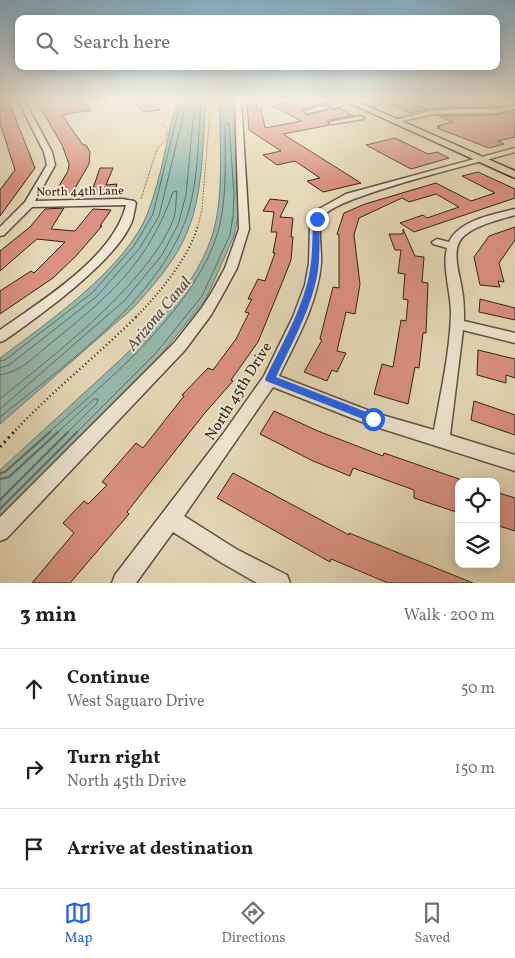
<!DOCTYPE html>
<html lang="en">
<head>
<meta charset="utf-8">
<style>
	:root { --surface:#fff; --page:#f6f6f6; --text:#202124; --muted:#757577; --line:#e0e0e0; --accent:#2563eb }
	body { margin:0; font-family:Vollkorn,serif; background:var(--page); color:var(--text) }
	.controls { position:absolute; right:15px; bottom:15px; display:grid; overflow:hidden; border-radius:10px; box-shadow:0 2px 12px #0003 }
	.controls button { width:45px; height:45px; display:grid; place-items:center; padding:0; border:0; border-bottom:1px solid var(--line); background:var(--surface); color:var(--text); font:25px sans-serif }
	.stop { position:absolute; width:15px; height:15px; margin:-11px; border:4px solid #2563eb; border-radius:50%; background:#fff }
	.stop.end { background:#2563eb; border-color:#fff; box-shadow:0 1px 5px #0008 }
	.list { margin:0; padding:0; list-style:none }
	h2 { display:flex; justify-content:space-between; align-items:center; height:65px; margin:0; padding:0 20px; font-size:21px }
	h2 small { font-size:16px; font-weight:400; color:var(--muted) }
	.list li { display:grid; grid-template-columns:32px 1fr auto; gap:15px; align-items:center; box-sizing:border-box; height:80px; padding:0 20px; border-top:1px solid var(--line) }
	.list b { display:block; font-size:19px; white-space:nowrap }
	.list p { margin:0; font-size:16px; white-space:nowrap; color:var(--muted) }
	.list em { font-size:16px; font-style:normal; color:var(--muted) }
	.icon { flex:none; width:28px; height:28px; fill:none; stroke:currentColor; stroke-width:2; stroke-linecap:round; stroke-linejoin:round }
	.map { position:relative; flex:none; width:515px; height:583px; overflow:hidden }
	.search { position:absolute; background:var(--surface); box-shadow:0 2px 12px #0003; left:15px; right:15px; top:15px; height:55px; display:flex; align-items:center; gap:12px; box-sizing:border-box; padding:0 18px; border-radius:10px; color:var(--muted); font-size:19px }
	.sheet { height:305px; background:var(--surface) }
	nav { display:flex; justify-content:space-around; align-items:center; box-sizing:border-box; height:70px; border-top:1px solid var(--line); background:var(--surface); font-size:14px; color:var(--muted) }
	nav a { display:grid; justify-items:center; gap:2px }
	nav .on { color:var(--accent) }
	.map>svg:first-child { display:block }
	.water { fill:#96bab1; stroke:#6e7d74 }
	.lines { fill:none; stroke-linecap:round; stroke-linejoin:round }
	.shore-far1 { stroke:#646e64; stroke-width:1 }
	.shore { stroke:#646e64; stroke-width:2 }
	.building { fill:#da9181; stroke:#312218 }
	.minor-casing { stroke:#5e5040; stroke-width:3 }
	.major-casing { stroke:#312218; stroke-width:3 }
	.path-far3 { stroke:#312218; stroke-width:1; stroke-dasharray:0.5 1; stroke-linecap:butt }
	.path-far2 { stroke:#312218; stroke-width:2; stroke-dasharray:1 2.5; stroke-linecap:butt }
	.path-far1 { stroke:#312218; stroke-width:2.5; stroke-dasharray:1 3; stroke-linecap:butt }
	.path { stroke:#312218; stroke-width:3; stroke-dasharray:2 4; stroke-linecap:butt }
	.minor { fill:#efe6d1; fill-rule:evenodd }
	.major { fill:#e6d9b8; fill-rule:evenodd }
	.route { fill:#2563eb }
	.labels { text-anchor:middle; stroke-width:4; stroke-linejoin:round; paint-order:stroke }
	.far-street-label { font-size:12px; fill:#312218; stroke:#efe6d1 }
	.street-label { font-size:15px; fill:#312218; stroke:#efe6d1 }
	.water-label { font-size:16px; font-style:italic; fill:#4f5046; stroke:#efe6d1 }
</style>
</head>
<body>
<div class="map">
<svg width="515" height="583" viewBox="0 0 515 583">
	<rect width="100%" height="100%" fill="#e6d9b8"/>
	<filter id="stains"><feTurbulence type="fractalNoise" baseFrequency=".004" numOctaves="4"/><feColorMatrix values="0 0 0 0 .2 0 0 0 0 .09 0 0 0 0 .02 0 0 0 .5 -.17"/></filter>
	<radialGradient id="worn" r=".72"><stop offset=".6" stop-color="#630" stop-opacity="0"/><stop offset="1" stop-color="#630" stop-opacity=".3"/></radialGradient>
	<!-- water -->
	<path class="water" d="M177,100H206C202,142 204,190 188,230C177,259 154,285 133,308L0,424V358C47,323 128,267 148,212C162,176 167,137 177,100Z
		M220,100H234L238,216L234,236L206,299L159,357L0,516V470C28,444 56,419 84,393C130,351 192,298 212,236C225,196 219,143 220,100Z"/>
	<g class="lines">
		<!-- shore-far1 -->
		<path class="shore-far1" d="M0,361L5,360L92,293L134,246L153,214L181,100
			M0,368L9,365L96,297L139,249L159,216L187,100
			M0,375C21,372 35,356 51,343C108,297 148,264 173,192L177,191C176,199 176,210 174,218C150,282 53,356 0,399
			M0,409L125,300L162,255L178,225L186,195L195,100
			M0,417C67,363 161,298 188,213C199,177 198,137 201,100
			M48,433C108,381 201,304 220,224C227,192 225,158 225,125L229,123L234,194L233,216L230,235L202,296L156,353L76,433
			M57,433L94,399H98L97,403L67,433"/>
		<!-- shore -->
		<path class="shore" d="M0,473L5,472L50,432
			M0,479L9,477L58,432
			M0,500L68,432
			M0,509L77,432"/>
	</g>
	<!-- building -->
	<path class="building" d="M36,100H83L91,110L62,115L83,145H86L90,152L89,164L71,195L53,196L68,171L69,164L62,145Z
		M149,100L160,110L144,112L134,103Z
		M302,100H322L330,104L329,106L325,103L304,109L303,111L307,115L328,110L330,107L333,110L339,108L353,116L329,120L327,122L330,125L283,134L361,183L323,192L307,181L320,178L295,161L277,165L263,155L281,151L249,130L247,104H257V109L261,108L265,128L301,121L273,106Z
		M379,100H413V104L428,109L411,113Z
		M475,100L497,107L441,108L446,107Z
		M9,102L35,168L0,216V190L15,170L0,123V103Z
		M511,112L515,113V137L498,141L504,144L489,148L437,128L440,127L437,126L453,122L439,116L495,115Z
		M395,138L428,154L437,152L449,158L411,169L366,145Z
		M100,168H113L106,185L117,184L114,193L91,194Z
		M478,172L515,189V198L414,232L400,223L423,215L427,218L459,207L436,194L409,202L402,198L359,218L354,235L360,284L355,314L346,312L337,351L346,353L337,372L332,370L327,381L304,372L322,340L320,339L333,287L339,288V235L337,234L344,213L365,204L436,183L471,201L495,193L462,176Z
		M270,199L288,201L280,217L293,218L291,237H293L291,260L284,278L258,342L231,380L233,381L204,414L127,512L129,514L70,583H32L74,533L63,523L84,501L88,504L107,485L102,482L136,443L143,448L184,396L182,395L208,368L213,370L236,339L249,313L245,312L252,299H248L258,279L265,281L275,253H273L277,232H271L274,212L263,211Z
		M64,208L51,229L75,231L93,209L111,210L100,226H102L76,256L53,278L0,314V291L31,271L34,273L65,242L37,239L0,271V251L30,227L45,209Z
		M515,227V240L499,263L504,282L498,281L500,287L480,285L474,257L489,236Z
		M403,229L415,256L424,257L422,282L428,283L426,333H423L419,368L415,367L408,404L374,394L382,364L393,367L401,320L406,321L408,300L403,299L405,274L398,273L401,250H395L389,234H403Z
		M480,299L515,308V320L479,312Z
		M478,350L515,359V378L506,375V383L477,375Z
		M474,401L515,415V435L471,420Z
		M274,411L318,431L383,456L384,453L459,479V513L414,498V490L353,468L350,476L313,461L260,434Z
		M233,473L349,535V533L473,583H388L331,559L330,562L217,498Z
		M496,492L515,498V531L496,525Z"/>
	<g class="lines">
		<!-- minor casing -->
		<g class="minor-casing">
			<path id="minor" d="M18,100H24L52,152L55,165L35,201L122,199L134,201L136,203C135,208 134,213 133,218C121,258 39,316 5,340L0,342V330C41,301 114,257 126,205L32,207L4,235L0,236V227L25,202L47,165L44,152Z
				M235,100H241L249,229L237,268L224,292L211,315L185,350L7,538L0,541V517L175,342L201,309L212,292L225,268L239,229Z
				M255,100H266L263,102Z
				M341,102L343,105L334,108L331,106Z
				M326,105L328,108L308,113L305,111Z
				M515,105V109L495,113L434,114L393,123L390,121L434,110L495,109Z
				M361,116L364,118L363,119L332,124L329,122Z
				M515,148V152C485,161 337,196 325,215C316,229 322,247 321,263C318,303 296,341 279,376L375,413L434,430C441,391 450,352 451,313C451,292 442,268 447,248L433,244L432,242L437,239L449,242C459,220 494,214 515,209V215C499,220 479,224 465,235C449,248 460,274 462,290C464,300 464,311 464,321L515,333V343L463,330L450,435L515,455V471L367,424L273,387L184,516L236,549L287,575L290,583H257L222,563L173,532L136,583H112L115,575L223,434L264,376L293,317L305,285L309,263L310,225L319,209L346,194Z"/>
		</g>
		<!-- major casing -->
		<g class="major-casing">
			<path id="major" d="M343,100H354L515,171V178Z"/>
		</g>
		<!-- path-far3 -->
		<path class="path-far3" d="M141,199L157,149L165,141L168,130L161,123
			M198,226L202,209L211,100"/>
		<!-- path-far2 -->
		<path class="path-far2" d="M136,317C159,294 190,256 198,225"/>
		<!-- path-far1 -->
		<path class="path-far1" d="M13,433C52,391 97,356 138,315"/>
		<!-- path -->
		<path class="path" d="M0,447L14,432"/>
		<!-- minor -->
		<use href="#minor" class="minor"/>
		<!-- major -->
		<use href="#major" class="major"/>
	</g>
	<!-- sky -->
	<linearGradient id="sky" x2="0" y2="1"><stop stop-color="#87b6d2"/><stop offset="0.55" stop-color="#f4eedf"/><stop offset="1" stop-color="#f4eedf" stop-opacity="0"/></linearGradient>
	<rect width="515" height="182" fill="url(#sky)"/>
	<!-- route -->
	<path class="route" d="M317,217L320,219C319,241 321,264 315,285C307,317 290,347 276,377L377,416V422L373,423L266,381L265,379C280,348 298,317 307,284C313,263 312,241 313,219Z"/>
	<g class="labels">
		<!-- far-street labels -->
		<g class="far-street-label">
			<text transform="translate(80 191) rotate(-1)" y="4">North 44th Lane</text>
		</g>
		<!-- street labels -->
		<g class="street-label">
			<text transform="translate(238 391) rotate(-58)" y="5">North 45th Drive</text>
		</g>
		<!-- water labels -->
		<g class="water-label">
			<text transform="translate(158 313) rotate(-50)" y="6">Arizona Canal</text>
		</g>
	</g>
	<rect width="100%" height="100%" filter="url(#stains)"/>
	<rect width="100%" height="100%" fill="url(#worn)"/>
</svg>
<div class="controls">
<button><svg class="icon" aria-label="locate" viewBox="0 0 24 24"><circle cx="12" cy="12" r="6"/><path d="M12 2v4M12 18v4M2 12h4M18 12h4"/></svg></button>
<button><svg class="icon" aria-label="layers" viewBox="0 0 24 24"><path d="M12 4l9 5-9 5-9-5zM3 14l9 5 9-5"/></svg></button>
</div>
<div class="stop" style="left:373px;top:419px"></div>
<div class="stop end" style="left:317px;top:219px"></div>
<div class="search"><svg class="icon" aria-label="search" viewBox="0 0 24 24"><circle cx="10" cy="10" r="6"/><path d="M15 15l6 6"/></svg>Search here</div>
</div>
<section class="sheet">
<h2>3 min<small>Walk · 200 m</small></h2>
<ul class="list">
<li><svg class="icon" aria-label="ahead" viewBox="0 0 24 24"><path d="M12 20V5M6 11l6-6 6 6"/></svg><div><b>Continue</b><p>West Saguaro Drive</p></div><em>50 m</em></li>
<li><svg class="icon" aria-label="right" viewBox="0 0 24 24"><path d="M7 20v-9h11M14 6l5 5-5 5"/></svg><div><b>Turn right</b><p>North 45th Drive</p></div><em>150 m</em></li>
<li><svg class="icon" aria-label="arrive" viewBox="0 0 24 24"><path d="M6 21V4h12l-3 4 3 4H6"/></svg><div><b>Arrive at destination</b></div></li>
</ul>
</section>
<nav>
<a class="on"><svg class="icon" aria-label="map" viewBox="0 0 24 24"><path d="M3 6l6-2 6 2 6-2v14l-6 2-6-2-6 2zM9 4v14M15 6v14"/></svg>Map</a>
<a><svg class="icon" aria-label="directions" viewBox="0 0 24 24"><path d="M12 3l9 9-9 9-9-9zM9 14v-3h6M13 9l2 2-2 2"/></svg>Directions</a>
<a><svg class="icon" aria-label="saved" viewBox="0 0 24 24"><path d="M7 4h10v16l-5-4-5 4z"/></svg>Saved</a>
</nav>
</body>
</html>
